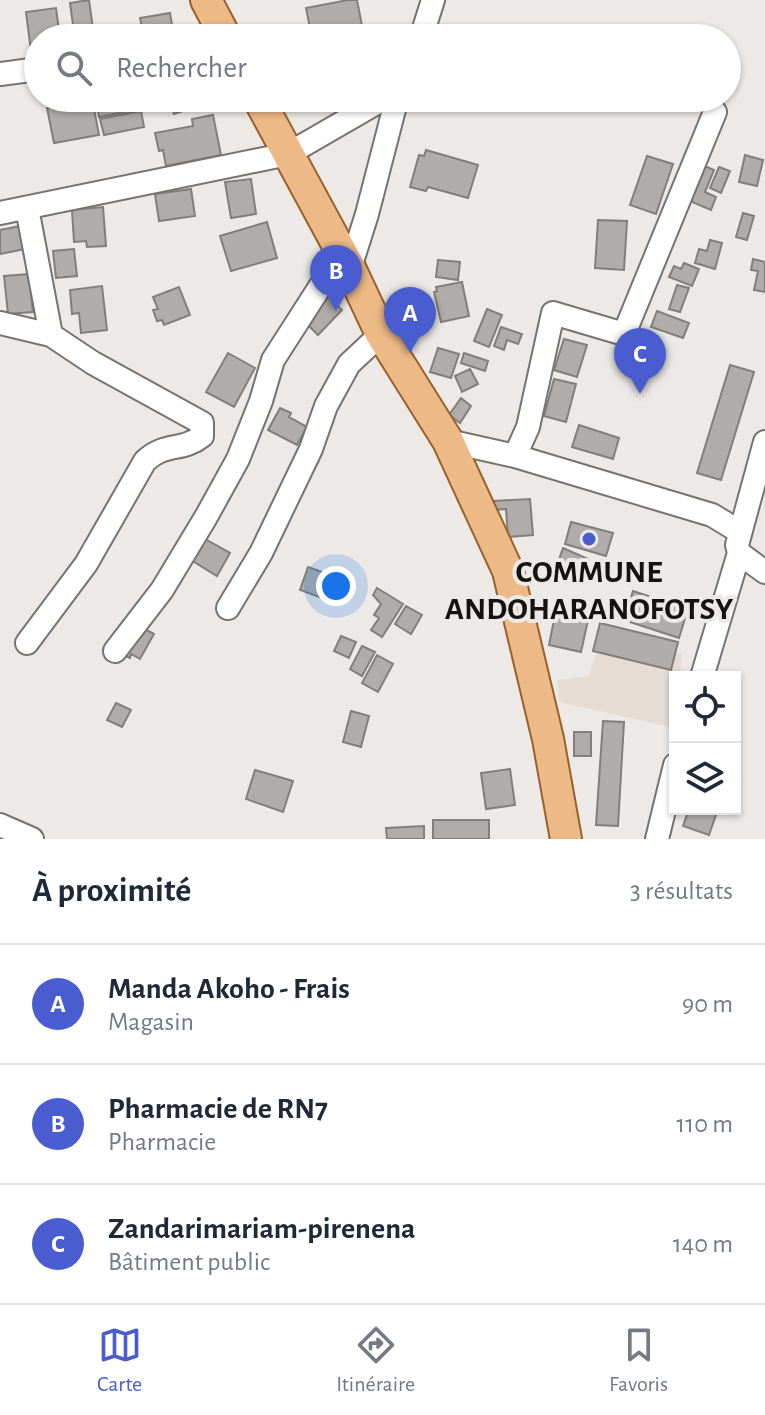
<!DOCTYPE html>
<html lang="fr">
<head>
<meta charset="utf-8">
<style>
	:root { --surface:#fff; --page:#f2f2f3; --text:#1f2937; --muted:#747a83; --line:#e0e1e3; --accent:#495dd1 }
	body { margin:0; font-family:"Alegreya Sans",sans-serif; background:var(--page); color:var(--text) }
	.controls { position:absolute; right:24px; bottom:24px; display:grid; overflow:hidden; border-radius:0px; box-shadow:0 2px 6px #0004 }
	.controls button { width:72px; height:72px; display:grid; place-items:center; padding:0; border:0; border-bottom:2px solid var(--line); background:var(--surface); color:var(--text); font:40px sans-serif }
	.you { position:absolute; left:336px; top:586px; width:28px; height:28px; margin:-20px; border:6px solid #fff; border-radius:50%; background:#1a73e8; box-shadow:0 0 0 12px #1a73e833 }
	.badge { display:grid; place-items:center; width:52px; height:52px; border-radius:50%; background:var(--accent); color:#fff; font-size:26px; font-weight:700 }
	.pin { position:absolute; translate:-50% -66px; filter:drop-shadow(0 2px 4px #0008) }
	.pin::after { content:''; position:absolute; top:42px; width:28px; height:24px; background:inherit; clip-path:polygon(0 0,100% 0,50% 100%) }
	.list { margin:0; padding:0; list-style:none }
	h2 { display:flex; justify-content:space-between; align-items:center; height:104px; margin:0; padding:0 32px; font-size:34px }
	h2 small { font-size:26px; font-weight:400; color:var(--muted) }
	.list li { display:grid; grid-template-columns:52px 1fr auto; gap:24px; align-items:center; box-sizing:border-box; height:120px; padding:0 32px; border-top:2px solid var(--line) }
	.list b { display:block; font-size:30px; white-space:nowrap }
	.list p { margin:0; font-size:26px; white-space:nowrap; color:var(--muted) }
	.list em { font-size:26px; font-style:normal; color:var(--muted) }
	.icon { flex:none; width:44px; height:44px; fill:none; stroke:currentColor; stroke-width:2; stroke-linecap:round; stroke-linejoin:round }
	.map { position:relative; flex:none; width:765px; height:839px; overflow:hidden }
	.search { position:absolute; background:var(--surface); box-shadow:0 2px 6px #0004; left:24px; right:24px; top:24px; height:88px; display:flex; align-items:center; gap:20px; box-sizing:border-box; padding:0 28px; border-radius:44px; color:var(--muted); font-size:30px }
	.sheet { height:464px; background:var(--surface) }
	nav { display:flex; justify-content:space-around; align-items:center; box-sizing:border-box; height:112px; border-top:2px solid var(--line); background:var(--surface); font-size:22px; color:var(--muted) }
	nav a { display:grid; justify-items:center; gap:4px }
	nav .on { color:var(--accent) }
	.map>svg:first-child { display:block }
	.built { fill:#e6dcd4 }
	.building { fill:#b0aca9; stroke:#817e7c; stroke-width:2 }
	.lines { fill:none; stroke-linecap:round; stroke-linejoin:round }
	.minor-casing { stroke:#767370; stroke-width:26 }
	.major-casing { stroke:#996129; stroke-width:34 }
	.minor { stroke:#fff; stroke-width:22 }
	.major { stroke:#edb986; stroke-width:30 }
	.poi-dot { fill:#495dd1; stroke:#ece9e6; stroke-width:3 }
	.labels { text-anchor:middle; stroke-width:8; stroke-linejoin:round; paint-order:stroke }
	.poi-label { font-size:32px; font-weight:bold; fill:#141312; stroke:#ece9e6 }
</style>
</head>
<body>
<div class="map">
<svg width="765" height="839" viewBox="0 0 765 839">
	<rect width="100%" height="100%" fill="#ece9e6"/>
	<!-- built -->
	<path class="built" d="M604,629L682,654L680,677H675V728L559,702L557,680L589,676Z"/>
	<!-- building -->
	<path class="building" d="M89,0L93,29L74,32L70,3Z
		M348,0H357L364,36L312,38L306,8Z
		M56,8L60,38H38V50L31,51L26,12Z
		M170,13L174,37L144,38L140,18Z
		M138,27L139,38H122L121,29Z
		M66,98H92L99,135L54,143L47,108L67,104Z
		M96,98H138L140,109L99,117Z
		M141,98H156L158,108L144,111Z
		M173,98H210L211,102L174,114L171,103L174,102Z
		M141,111L144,127L104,135L100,119Z
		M213,115L221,155L166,166L163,150L159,151L155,133L193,126L192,119Z
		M426,150L478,165L468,198L428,187L426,191L410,187L419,155L424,156Z
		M745,155L763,160L757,186L739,182Z
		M647,156L673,164L656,214L630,205Z
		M700,164L714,170L705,192L716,197L711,210L685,199Z
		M719,167L730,171L721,193L710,188Z
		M251,179L256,214L231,218L225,182Z
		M191,189L195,216L159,221L155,194Z
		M103,207L106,246L87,247L86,241L74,242L72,210Z
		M743,213L754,216L747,240L736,237Z
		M598,220L627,221L624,270L595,268Z
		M267,222L277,258L231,271L220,236Z
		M25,225L30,248L0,254V230Z
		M710,240L722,243L715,269L695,263L699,249L707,251Z
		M74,249L77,276L56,278L53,251Z
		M753,259L765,262V292L754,290L758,271L751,270Z
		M438,260L460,262L458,280L436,277Z
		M684,263L699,269L692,286L669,277L674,266L681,269Z
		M29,274L33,312L8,314L4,276Z
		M462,282L469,316L441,322L434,292L437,291L436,287Z
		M677,285L689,288L680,312L669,309Z
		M102,286L107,330L81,333L79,313L72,314L70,290Z
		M179,287L190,315L164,325L162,320L157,321L153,310L158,309L153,297Z
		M326,294L342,310L318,335L302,319Z
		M487,309L502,315L489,347L474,341Z
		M657,311L689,323L683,338L651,327Z
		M501,327L522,334L518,344L507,340L504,350L494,346Z
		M564,339L587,345L577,377L554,370Z
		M438,348L459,354L451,378L430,372Z
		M643,349L661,354L656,373L637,368Z
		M228,353L255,368L234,407L206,392Z
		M464,353L488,361L485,371L461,363Z
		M730,365L754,372L721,480L697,473Z
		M470,369L478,384L462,392L455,376Z
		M554,379L576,384L566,422L544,416Z
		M461,398L471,406L460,423L449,415Z
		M280,408L291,413L289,417L307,427L297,445L268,430Z
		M579,425L619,438L613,459L572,447Z
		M530,499L533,535L508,537L506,509L494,510V501Z
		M571,522L613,533L606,556L565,544Z
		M198,535L230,553L217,576L186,557Z
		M563,548L588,559L580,579L556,568Z
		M308,567L328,574L319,597L300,590Z
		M377,588L403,604L382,637L371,630L379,618L374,615L381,604L373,595Z
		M633,591L688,609L679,638L624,620Z
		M557,605L590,611L581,652L549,645Z
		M406,606L422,615L411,634L395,624Z
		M600,623L678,642L671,670L593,651Z
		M137,625L154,634L140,659L131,654L130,658L122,654Z
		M341,636L356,642L349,658L334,651Z
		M362,646L375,652L362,676L350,669Z
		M377,655L393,664L378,692L362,683Z
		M116,703L131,710L122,727L107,720Z
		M351,711L369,716L361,747L343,742Z
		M603,721L624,722L618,826L596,825Z
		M574,732H591V756H574Z
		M510,769L515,805L486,809L481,773Z
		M255,770L293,781L283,812L246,799Z
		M689,809H718L709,835L683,826Z
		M433,820H489V839H433Z
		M424,826V839H387L386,828Z"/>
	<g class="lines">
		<!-- minor casing -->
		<g class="minor-casing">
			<path id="minor" d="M421,38L433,0
				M0,74L38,69
				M27,208L51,335L93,363L202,423V436C182,452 165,442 145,461L86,564L27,643
				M0,213L288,154L385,98
				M350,268L367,214L397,98
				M0,323L51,335
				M448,441L515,456L712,515L740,532
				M515,456L528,427L553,313L624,334L715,112
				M739,553L765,572
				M228,608L261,553L311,449L326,406L349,364L381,334
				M115,651L162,590L206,517L238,459L261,401L273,360L341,254
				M702,677L739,553L737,545L765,442
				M0,825L32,839
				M657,839L675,765"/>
		</g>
		<!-- major casing -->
		<g class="major-casing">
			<path id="major" d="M206,0L226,38
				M258,98L350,268L381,334L448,441L508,571L548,739L566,839"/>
		</g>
		<!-- minor -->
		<use href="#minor" class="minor"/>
		<!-- major -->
		<use href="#major" class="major"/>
	</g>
	<!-- markers -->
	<circle class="poi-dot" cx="589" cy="539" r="8"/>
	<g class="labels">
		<!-- poi labels -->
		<g class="poi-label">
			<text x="589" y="582">COMMUNE<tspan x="589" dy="37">ANDOHARANOFOTSY</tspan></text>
		</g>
	</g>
</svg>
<div class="controls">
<button><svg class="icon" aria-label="locate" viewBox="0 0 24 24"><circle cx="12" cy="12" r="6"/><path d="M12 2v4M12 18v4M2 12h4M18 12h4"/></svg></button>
<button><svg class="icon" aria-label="layers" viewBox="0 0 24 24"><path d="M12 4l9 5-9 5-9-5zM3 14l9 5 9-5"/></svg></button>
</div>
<div class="you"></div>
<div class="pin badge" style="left:410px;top:353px">A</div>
<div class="pin badge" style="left:336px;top:311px">B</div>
<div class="pin badge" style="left:640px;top:394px">C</div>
<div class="search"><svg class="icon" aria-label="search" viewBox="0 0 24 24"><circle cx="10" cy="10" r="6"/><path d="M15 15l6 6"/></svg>Rechercher</div>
</div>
<section class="sheet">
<h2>À proximité<small>3 résultats</small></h2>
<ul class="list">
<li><span class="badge">A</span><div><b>Manda Akoho - Frais</b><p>Magasin</p></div><em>90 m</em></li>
<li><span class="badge">B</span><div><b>Pharmacie de RN7</b><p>Pharmacie</p></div><em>110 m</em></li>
<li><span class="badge">C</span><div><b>Zandarimariam-pirenena</b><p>Bâtiment public</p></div><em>140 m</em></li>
</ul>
</section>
<nav>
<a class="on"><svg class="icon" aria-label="map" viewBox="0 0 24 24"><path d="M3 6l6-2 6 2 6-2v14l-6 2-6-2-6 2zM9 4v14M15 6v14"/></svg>Carte</a>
<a><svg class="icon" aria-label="directions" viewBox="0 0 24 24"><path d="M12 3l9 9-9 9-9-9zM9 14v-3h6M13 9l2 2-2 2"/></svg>Itinéraire</a>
<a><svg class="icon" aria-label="saved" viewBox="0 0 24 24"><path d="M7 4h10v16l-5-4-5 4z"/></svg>Favoris</a>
</nav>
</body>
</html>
